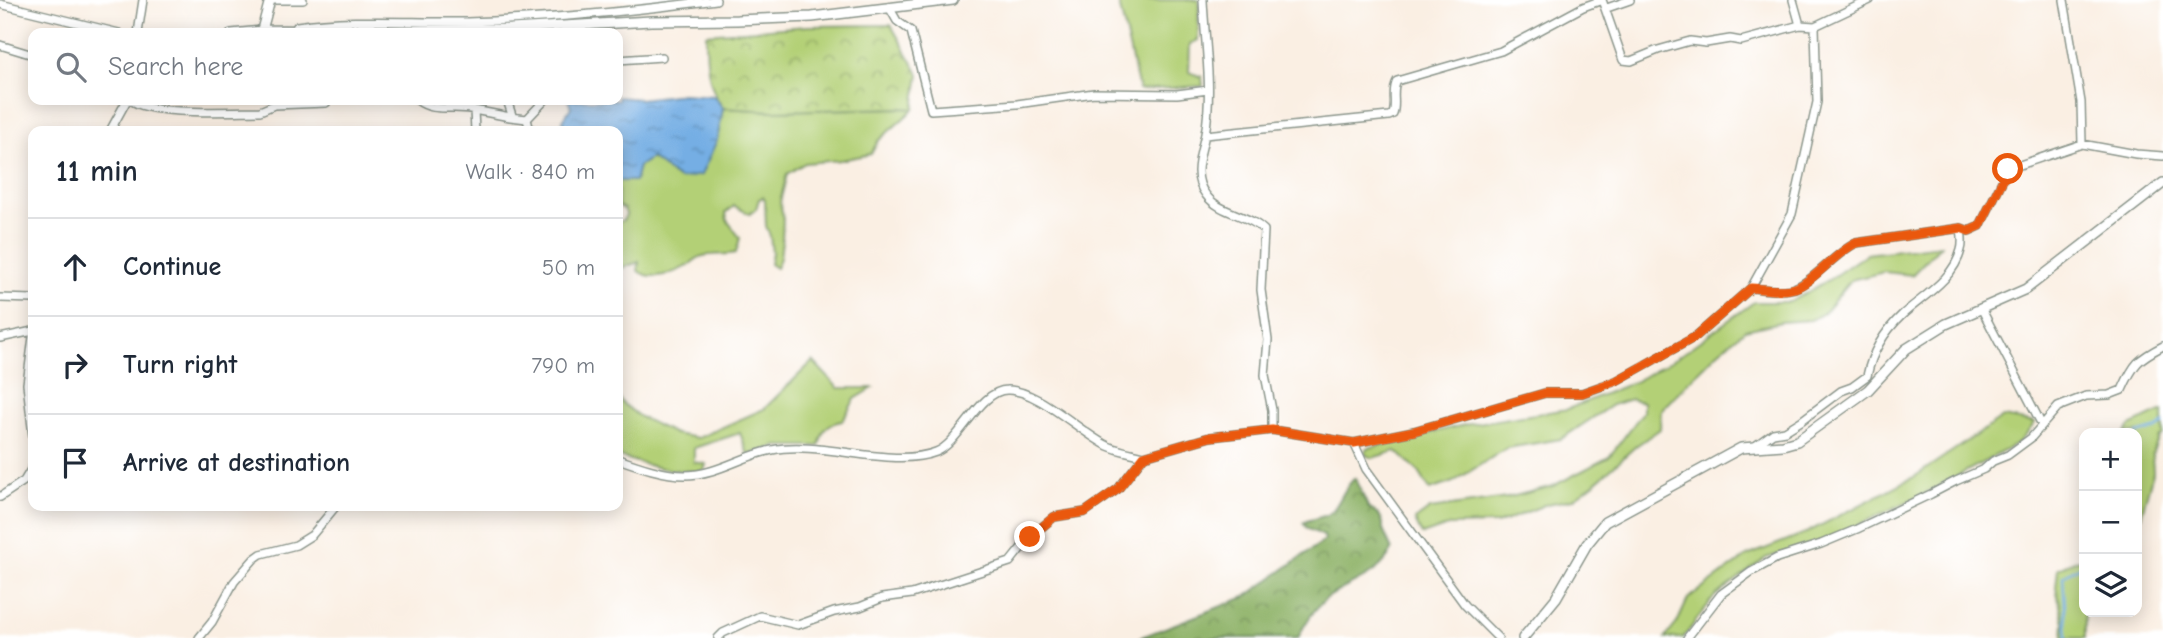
<!DOCTYPE html>
<html lang="en">
<head>
<meta charset="utf-8">
<style>
	:root { --surface:#fff; --page:#f2f2f3; --text:#1f2937; --muted:#747a83; --line:#e0e1e3 }
	body { margin:0; font-family:"Comic Neue",sans-serif; background:var(--page); color:var(--text) }
	.controls { position:absolute; right:21px; bottom:21px; display:grid; overflow:hidden; border-radius:14px; box-shadow:0 4px 18px #0003 }
	.controls button { width:63px; height:63px; display:grid; place-items:center; padding:0; border:0; border-bottom:2px solid var(--line); background:var(--surface); color:var(--text); font:35px sans-serif }
	.stop { position:absolute; width:21px; height:21px; margin:-16px; border:5px solid #ea580c; border-radius:50%; background:#fff }
	.stop.end { background:#ea580c; border-color:#fff; box-shadow:0 2px 7px #0008 }
	.list { margin:0; padding:0; list-style:none }
	h2 { display:flex; justify-content:space-between; align-items:center; height:91px; margin:0; padding:0 28px; font-size:30px }
	h2 small { font-size:23px; font-weight:400; color:var(--muted) }
	.list li { display:grid; grid-template-columns:46px 1fr auto; gap:21px; align-items:center; box-sizing:border-box; height:98px; padding:0 28px; border-top:2px solid var(--line) }
	.list b { display:block; font-size:26px; white-space:nowrap }
	.list em { font-size:23px; font-style:normal; color:var(--muted) }
	.icon { flex:none; width:38px; height:38px; fill:none; stroke:currentColor; stroke-width:2; stroke-linecap:round; stroke-linejoin:round }
	.map { position:relative; flex:none; width:2163px; height:638px; overflow:hidden }
	.search { position:absolute; background:var(--surface); box-shadow:0 4px 18px #0003; left:28px; top:28px; width:595px; height:77px; display:flex; align-items:center; gap:18px; box-sizing:border-box; padding:0 24px; border-radius:14px; color:var(--muted); font-size:26px }
	.panel { position:absolute; background:var(--surface); box-shadow:0 4px 18px #0003; left:28px; top:126px; width:595px; height:385px; border-radius:14px }
	.map>svg:first-child { display:block }
	.grass { fill:#b3d076; stroke:#698655; stroke-width:2 }
	.forest { fill:url(#forest-crowns); stroke:#56784e; stroke-width:2 }
	.park { fill:url(#park-crowns); stroke:#698655; stroke-width:2 }
	.water { fill:url(#water-ripples); stroke:#4a768c; stroke-width:2 }
	.lines { fill:none; stroke-linecap:round; stroke-linejoin:round }
	.stream { stroke:#74aee4; stroke-width:2.5 }
	.minor-casing { stroke:#8c968c; stroke-width:10 }
	.tertiary-casing { stroke:#8c968c; stroke-width:12 }
	.minor { stroke:#fff; stroke-width:7 }
	.tertiary { stroke:#fff; stroke-width:9 }
	.route { stroke:#ea580c; stroke-width:9 }
</style>
</head>
<body>
<div class="map">
<svg width="2163" height="638" viewBox="0 0 2163 638">
	<defs>
		<pattern id="forest-crowns" width="20" height="18" patternUnits="userSpaceOnUse" patternTransform="scale(1.75)"><rect width="20" height="18" fill="#8eb267"/><path d="M2 6a3 3 0 1 1 6 0M12 15a3 3 0 1 1 6 0" fill="none" stroke="#739256"/></pattern>
		<pattern id="park-crowns" width="20" height="18" patternUnits="userSpaceOnUse" patternTransform="scale(1.75)"><rect width="20" height="18" fill="#b3d076"/><path d="M2 6a3 3 0 1 1 6 0M12 15a3 3 0 1 1 6 0" fill="none" stroke="#91aa62"/></pattern>
		<pattern id="water-ripples" width="26" height="14" patternUnits="userSpaceOnUse" patternTransform="scale(1.75)"><rect width="26" height="14" fill="#74aee4"/><path d="M2 4q2-2 4 0t4 0M15 11q2-2 4 0t4 0" fill="none" stroke="#5f8fba"/></pattern>
	</defs>
	<rect width="100%" height="100%" fill="#fff"/>
	<filter id="ink" filterUnits="userSpaceOnUse"><feTurbulence type="fractalNoise" baseFrequency=".0143" numOctaves="2"/><feDisplacementMap in="SourceGraphic" scale="14" xChannelSelector="R" yChannelSelector="G"/><feConvolveMatrix kernelMatrix="1 2 1 2 8 2 1 2 1" color-interpolation-filters="sRGB"/></filter>
	<filter id="wash" filterUnits="userSpaceOnUse"><feTurbulence type="fractalNoise" baseFrequency=".00686" numOctaves="4" result="noise"/><feDisplacementMap in="SourceGraphic" scale="28" xChannelSelector="R" yChannelSelector="G"/><feGaussianBlur stdDeviation="1.57" result="paint"/><feColorMatrix in="noise" values="0 0 0 0 0 0 0 0 0 0 0 0 0 0 0 0 0 1.4 0 .05"/><feComposite in="paint" operator="in"/></filter>
	<g filter="url(#wash)">
		<rect width="100%" height="100%" fill="#faefe3"/>
		<!-- grass -->
		<path class="grass" d="M1118,0H1199L1198,40L1190,44L1189,72L1202,77L1203,86L1139,90Z
			M723,108L772,111L902,108L914,109L878,141L871,154L841,160L805,163L787,174L780,202L783,217L782,240L780,258L776,268L770,264L772,253L770,236L766,226L765,200L763,197L759,199L756,209L750,214L734,206L726,213L727,220L740,238L736,253C725,255 714,254 703,256C698,257 694,261 690,264C676,273 652,282 638,271L639,262L618,269V223L624,219L626,214L624,209L618,206V181H635L639,166L651,158L679,179L717,140Z
			M1941,245L1912,275L1884,272L1851,280L1824,313L1811,320L1781,322L1745,330L1717,353L1661,410L1660,429L1636,446L1596,482L1573,499L1547,504L1497,524L1451,525L1422,535L1415,520L1430,509L1507,498L1553,486L1609,457L1643,412V402L1631,399L1612,405L1561,439L1507,448L1453,482L1430,490L1419,472L1396,451L1372,458L1366,455L1365,451L1368,448L1464,425L1568,409L1634,382L1676,358L1754,302H1790L1830,279L1866,254Z
			M813,361L838,388H873L855,399L842,421C825,424 823,430 819,446H777L748,455L740,433L694,448V462L706,464L704,471C674,473 647,466 618,456V397L622,403L640,417L675,434L698,438L764,409Z
			M2163,411V435L2159,438L2152,455L2153,472L2137,531V433H2125L2130,426Z
			M2003,417L2035,423L2019,443L1924,494L1819,543L1766,558L1715,596L1683,638H1665L1677,623L1688,599L1747,556L1808,532L1914,477Z
			M2084,557L2085,638H2063L2064,623L2056,587L2058,568Z"/>
		<!-- forest -->
		<path class="forest" d="M1355,478L1368,507L1380,516L1383,523V530L1392,550C1379,577 1350,582 1327,598C1315,607 1304,625 1298,638H1139L1245,597L1325,540L1324,536L1308,529L1303,523C1312,517 1326,519 1333,510C1342,499 1344,487 1355,478Z"/>
		<!-- park -->
		<path class="park" d="M891,25L919,74L914,109L901,108L772,111L723,108C707,86 706,61 706,34L807,26Z"/>
		<!-- water -->
		<path class="water" d="M682,94L714,96L723,108L717,140L701,175L679,179L651,158L639,166L635,181H618V131H562L563,120L571,107L568,100H618V97L640,99Z"/>
		<g class="lines">
			<!-- stream -->
			<path class="stream" d="M2137,434L2158,428L2163,424
				M2067,638L2063,576L2084,564"/>
		</g>
	</g>
	<g filter="url(#ink)">
		<g class="lines">
			<!-- minor casing -->
			<g class="minor-casing">
				<path id="minor" d="M269,0H303
					M1203,0C1205,44 1213,90 1205,134C1201,155 1191,176 1206,195C1220,214 1248,214 1264,230L1261,290L1268,340L1265,375L1272,410V430
					M1602,0L1623,60L1631,61L1658,50L1690,41L1706,43L1730,39L1741,41L1800,25L1815,26L1870,0
					M1793,0L1800,25
					M2064,0L2081,102L2082,144
					M0,4L119,33
					M889,7L897,21L911,31L931,110L1017,104L1094,93L1177,94L1208,90
					M1607,8L1630,0
					M294,31L297,26C353,18 410,23 467,22C550,19 634,11 716,0
					M138,33L143,0
					M231,33L262,30
					M0,45L33,55
					M618,60L662,57
					M131,100C149,116 233,111 260,111L274,105L326,103L329,100
					M417,100C435,114 454,104 474,110
					M510,117L527,119L545,100
					M527,119L530,131
					M110,131L127,100
					M475,131L474,110L510,117L512,115L507,100
					M1205,135L1389,116L1393,114C1397,103 1391,91 1397,81L1501,51L1583,7L1602,0
					M1751,288C1764,289 1778,292 1791,289C1810,285 1835,253 1856,243L1961,228L1969,231L1980,226L2008,169L2082,144L2136,154L2163,156
					M0,298L33,299
					M1981,308L2042,425
					M33,337L27,384L33,436
					M0,338L33,331
					M1354,443L1366,469L1465,605L1498,638
					M1755,446L1773,433L1785,431L1801,421L1841,391L1852,387L1867,376C1872,352 1885,331 1902,315C1923,296 1954,279 1961,250C1963,244 1962,235 1961,228
					M618,459C638,466 663,475 685,475C716,475 742,456 772,450C821,440 892,469 936,452C960,443 980,390 1007,390C1037,389 1080,432 1108,446C1119,451 1133,453 1144,456
					M0,497L24,481L33,466
					M199,638L212,622L234,582L254,559L261,554L296,545L312,535L336,506
					M718,638L723,633L760,616L798,625L834,612L860,607L882,598L912,594L1010,562L1030,537L1054,517L1085,512L1118,489L1144,456L1210,437L1272,430L1354,443L1414,431L1545,393H1582L1616,381L1695,337L1751,288L1792,214L1817,102L1815,26
					M1687,638L1721,594L1751,572L1777,558L1821,544L1857,529L1931,494L1956,481L1984,469L1993,461L2008,455L2031,438L2058,407L2086,396L2109,395L2122,390C2134,363 2138,359 2163,346"/>
			</g>
			<!-- tertiary casing -->
			<g class="tertiary-casing">
				<path id="tertiary" d="M270,0L262,30L346,31L511,29L651,21L737,20L812,17L953,0
					M1523,638L1556,598L1587,544L1605,522L1741,448L1783,445L1797,441L1868,390L1906,349L1946,324L2026,289L2163,183"/>
			</g>
			<!-- minor -->
			<use href="#minor" class="minor"/>
			<!-- tertiary -->
			<use href="#tertiary" class="tertiary"/>
		</g>
	</g>
	<g class="lines" filter="url(#ink)">
		<!-- route -->
		<path class="route" d="M1030,537L1054,517L1085,512L1118,489L1144,456L1210,437L1272,430L1354,443L1414,431L1545,393H1582L1616,381L1695,337L1751,288C1765,289 1781,292 1795,288C1813,282 1835,253 1856,243L1961,228L1969,231L1980,226L2008,169"/>
	</g>
</svg>
<div class="controls">
<button>+</button>
<button>−</button>
<button><svg class="icon" aria-label="layers" viewBox="0 0 24 24"><path d="M12 4l9 5-9 5-9-5zM3 14l9 5 9-5"/></svg></button>
</div>
<div class="stop" style="left:2008px;top:169px"></div>
<div class="stop end" style="left:1030px;top:537px"></div>
<div class="search"><svg class="icon" aria-label="search" viewBox="0 0 24 24"><circle cx="10" cy="10" r="6"/><path d="M15 15l6 6"/></svg>Search here</div>
<section class="panel">
<h2>11 min<small>Walk · 840 m</small></h2>
<ul class="list">
<li><svg class="icon" aria-label="ahead" viewBox="0 0 24 24"><path d="M12 20V5M6 11l6-6 6 6"/></svg><div><b>Continue</b></div><em>50 m</em></li>
<li><svg class="icon" aria-label="right" viewBox="0 0 24 24"><path d="M7 20v-9h11M14 6l5 5-5 5"/></svg><div><b>Turn right</b></div><em>790 m</em></li>
<li><svg class="icon" aria-label="arrive" viewBox="0 0 24 24"><path d="M6 21V4h12l-3 4 3 4H6"/></svg><div><b>Arrive at destination</b></div></li>
</ul>
</section>
</div>
</body>
</html>
